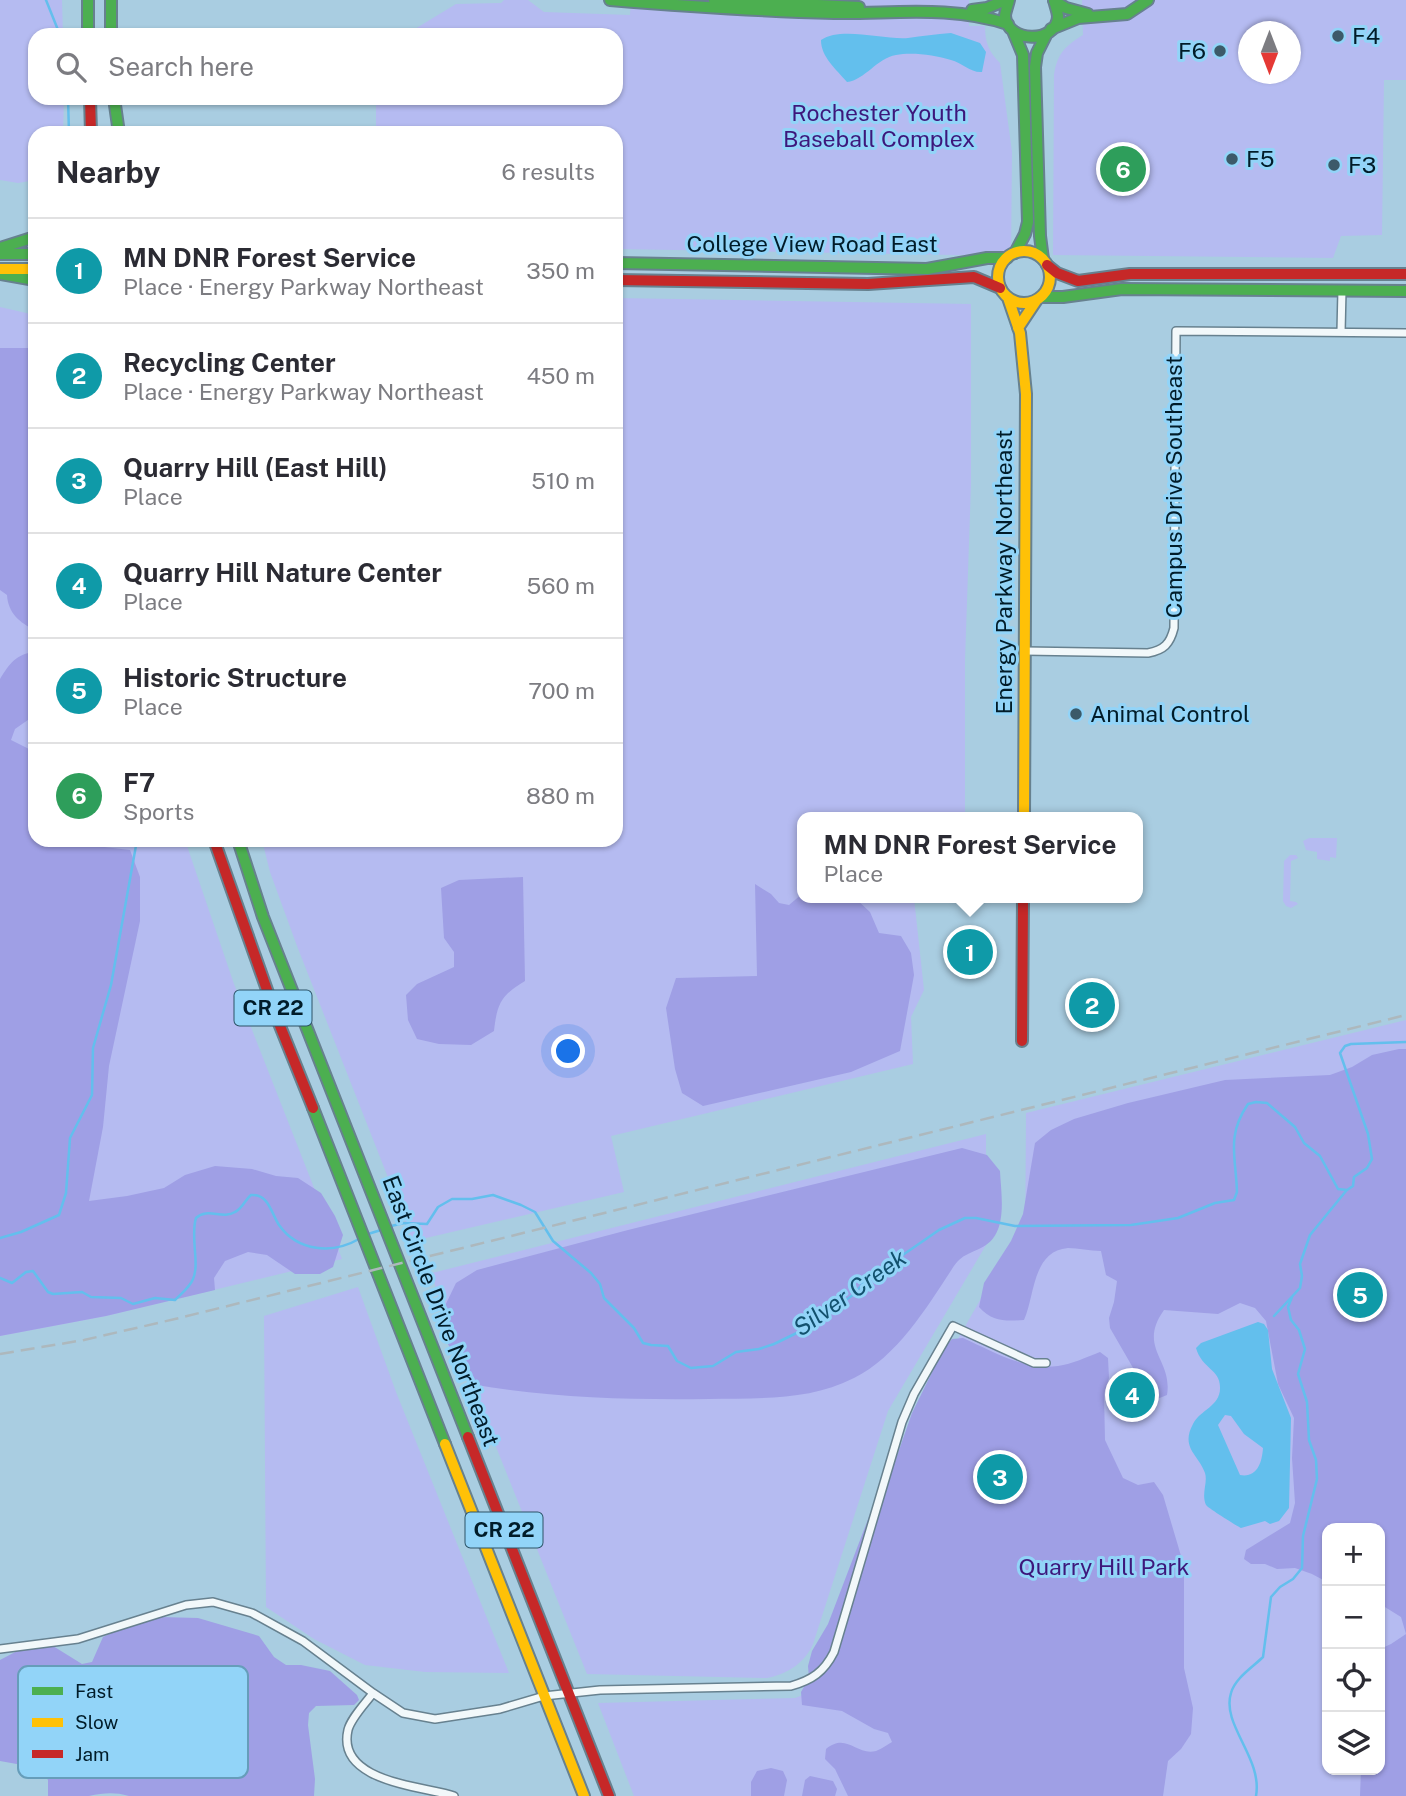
<!DOCTYPE html>
<html lang="en">
<head>
<meta charset="utf-8">
<style>
	:root { --surface:#fff; --page:#f2f2f3; --text:#2b2b33; --muted:#7c7c81; --line:#e1e1e2; --accent:#ea580c }
	body { margin:0; font-family:"Public Sans",sans-serif; background:var(--page); color:var(--text) }
	.controls { position:absolute; right:21px; bottom:21px; display:grid; overflow:hidden; border-radius:14px; box-shadow:0 2px 5px #0004 }
	.controls button { width:63px; height:63px; display:grid; place-items:center; padding:0; border:0; border-bottom:2px solid var(--line); background:var(--surface); color:var(--text); font:35px sans-serif }
	.compass { position:absolute; left:1238px; top:21px; width:63px; height:63px; border-radius:50%; background:var(--surface); box-shadow:0 2px 5px #0004; rotate:180deg }
	.you { position:absolute; left:569px; top:1052px; width:24px; height:24px; margin:-18px; border:5px solid #fff; border-radius:50%; background:#1a73e8; box-shadow:0 0 0 10px #1a73e833 }
	.badge { display:grid; place-items:center; width:46px; height:46px; border-radius:50%; background:var(--accent); color:#fff; font-size:23px; font-weight:700 }
	.pin { position:absolute; translate:-50% -50%; border:4px solid #fff; box-shadow:0 2px 7px #0006 }
	.popup { position:absolute; left:797px; top:812px; width:346px; height:91px; box-sizing:border-box; display:grid; place-content:center; border-radius:14px; background:var(--surface); filter:drop-shadow(0 2px 5px #0005); font-size:23px; white-space:nowrap; color:var(--muted) }
	.popup b { font-size:26px; color:var(--text) }
	.popup::after { content:''; position:absolute; left:50%; top:100%; margin-left:-14px; border:14px solid transparent; border-top-color:var(--surface) }
	.list { margin:0; padding:0; list-style:none }
	h2 { display:flex; justify-content:space-between; align-items:center; height:91px; margin:0; padding:0 28px; font-size:30px }
	h2 small { font-size:23px; font-weight:400; color:var(--muted) }
	.list li { display:grid; grid-template-columns:46px 1fr auto; gap:21px; align-items:center; box-sizing:border-box; height:105px; padding:0 28px; border-top:2px solid var(--line) }
	.list b { display:block; font-size:26px; white-space:nowrap }
	.list p { margin:0; font-size:23px; white-space:nowrap; color:var(--muted) }
	.list em { font-size:23px; font-style:normal; color:var(--muted) }
	.icon { flex:none; width:38px; height:38px; fill:none; stroke:currentColor; stroke-width:2; stroke-linecap:round; stroke-linejoin:round }
	.map { position:relative; flex:none; width:1406px; height:1796px; overflow:hidden }
	.search { position:absolute; background:var(--surface); box-shadow:0 2px 5px #0004; left:28px; top:28px; width:595px; height:77px; display:flex; align-items:center; gap:18px; box-sizing:border-box; padding:0 24px; border-radius:21px; color:var(--muted); font-size:26px }
	.panel { position:absolute; background:var(--surface); box-shadow:0 2px 5px #0004; left:28px; top:126px; width:595px; height:721px; border-radius:21px }
	.map>svg:first-child { display:block }
	.green { fill:#b5bbf1; fill-rule:evenodd }
	.forest { fill:#9f9fe5 }
	.water { fill:#63bfed; fill-rule:evenodd }
	.lines { fill:none; stroke-linecap:round; stroke-linejoin:round }
	.stream { stroke:#63bfed; stroke-width:2.5 }
	.street-casing { stroke:#67818f; stroke-width:10 }
	.fast-casing { stroke:#67818f; stroke-width:14 }
	.slow-casing { stroke:#67818f; stroke-width:14 }
	.jam-casing { stroke:#67818f; stroke-width:14 }
	.street { stroke:#f2f8fa; stroke-width:7 }
	.fast { stroke:#4caf50; stroke-width:10 }
	.slow { stroke:#ffc107; stroke-width:10 }
	.jam { stroke:#c62828; stroke-width:10 }
	.rail { stroke:#adb8bd; stroke-width:2.5; stroke-dasharray:14 7; stroke-linecap:butt }
	.poi-dot { fill:#3c5a69; stroke:#92d4f8; stroke-width:2.5 }
	.labels { text-anchor:middle; stroke-width:6; stroke-linejoin:round; paint-order:stroke }
	.shield { fill:#92d4f8; stroke:#2c5367; stroke-width:2 }
	.shield-label { font-size:21px; font-weight:bold; fill:#011c29 }
	.poi-label { font-size:23px; fill:#011c29; stroke:#92d4f8; text-anchor:start }
	.park-label { font-size:23px; fill:#3d177b; stroke:#92d4f8 }
	.street-label { font-size:23px; fill:#011c29; stroke:#92d4f8 }
	.water-label { font-size:24px; font-style:italic; fill:#12516e; stroke:#92d4f8 }
	.key { fill:#92d4f8; stroke:#669dba; stroke-width:2 }
	.key-label { font-size:19px; fill:#011c29 }
</style>
</head>
<body>
<div class="map">
<svg width="1406" height="1796" viewBox="0 0 1406 1796">
	<rect width="100%" height="100%" fill="#a9cde1"/>
	<!-- green -->
	<path class="green" d="M0,0H62L63,35H35V98H64L63,133H35V180L18,183L0,180Z
		M504,0H528L544,12L630,15L631,0H969V26H985C985,43 989,52 1000,63L1012,152L1011,256L616,249V133H376V98H616V35H405L456,4L501,3Z
		M1082,0H1406V80H1384L1382,235L1341,236L1333,258L1053,255L1054,75C1057,54 1065,46 1083,35ZM1248,32H1290V74H1248Z
		M616,298L971,304V484L965,660V817H802V898H914L924,990L911,1017L913,1064L611,1136L624,1192L413,1241L297,946L270,872L262,840H616Z
		M0,307L35,315V840H185L234,984L342,1259L106,1316L0,1336Z
		M1309,838H1337L1336,858L1330,857V861L1317,859V852L1306,850L1303,841Z
		M1290,855H1296L1298,858L1291,861L1290,901L1296,902L1298,904L1291,908L1286,906L1283,901L1284,861Z
		M1406,1020V1796H634L598,1703L795,1698L814,1691L954,1346L1000,1265L1025,1264L1026,1113ZM1327,1528H1380V1770H1327Z
		M986,1134V1245L888,1411L813,1644C805,1663 787,1674 767,1678L587,1674L442,1312L432,1273Z
		M358,1287L396,1392L509,1673L425,1672L365,1665L314,1639L266,1607L264,1316Z"/>
	<!-- forest -->
	<path class="forest" d="M0,348H35V630C20,623 8,613 7,595L0,590Z
		M35,652V715L15,729L11,740L35,752V840H88L96,846L130,850L140,877V921L109,1066L103,1127L89,1201L127,1196L164,1188L185,1175L215,1166L252,1169L276,1176L298,1178L321,1193L335,1216L343,1235L333,1267L320,1274H295L267,1255L248,1252L225,1261L214,1278L215,1290L106,1316L0,1336V679C10,663 16,654 35,652Z
		M523,877L525,981C501,995 497,1004 494,1031L471,1045L439,1044L417,1039L408,1020L406,995L417,984L454,967V952L444,938L441,888L459,880Z
		M755,884L771,894L779,903L789,905L802,894V898H855L870,912L879,933L901,936L911,953L914,975L900,1051L851,1072L703,1106L682,1093L675,1069L666,1008L676,978L757,976Z
		M1399,1049H1406V1796H1360L1361,1770H1380V1649L1391,1644L1406,1634L1401,1617L1380,1604V1528H1327V1582L1312,1574L1295,1568L1277,1569L1265,1564H1251L1244,1559L1246,1550L1290,1523L1295,1503L1292,1458L1294,1418L1278,1384L1266,1321L1255,1308L1240,1303L1218,1314L1164,1310C1137,1348 1173,1359 1167,1395L1157,1399L1136,1373L1110,1328L1109,1318L1114,1302L1117,1281L1106,1275L1101,1251C1090,1251 1078,1248 1068,1248C1032,1251 1035,1296 1024,1320C1006,1321 992,1322 979,1307L984,1283L1011,1241L1023,1214L1035,1143L1051,1130L1074,1119L1128,1103L1225,1080L1330,1075L1352,1067L1372,1055Z
		M962,1148L987,1155L1000,1171C1001,1193 1008,1231 986,1245C970,1255 963,1252 952,1269C927,1307 897,1357 854,1378C809,1401 759,1398 709,1399C629,1400 549,1398 471,1384L445,1339L442,1312L456,1283L477,1270L628,1230Z
		M963,1338C992,1351 1025,1371 1058,1366C1072,1364 1087,1357 1100,1352L1108,1358L1109,1378L1104,1394L1105,1440L1123,1478L1138,1485L1154,1482L1163,1495L1184,1566V1668L1193,1708L1191,1734L1181,1749L1168,1761L1163,1796H848L835,1769L825,1759L826,1749C847,1732 856,1756 876,1751C882,1749 888,1744 892,1742L888,1733L874,1729L842,1711L802,1705L801,1692L809,1678L808,1666L812,1651L828,1624L870,1514L884,1493L912,1413L944,1348L952,1339Z
		M160,1617L198,1618L259,1636L274,1657L286,1665H301L330,1671L357,1695L359,1700L354,1705L316,1706L309,1713L308,1725L315,1779L314,1796H129C114,1792 104,1793 89,1796C76,1796 61,1796 48,1796V1780L39,1768L0,1761V1660L19,1650L53,1646L82,1664L92,1662L103,1637L119,1629Z
		M771,1768L783,1771L787,1780L784,1796H751V1782L757,1771Z
		M810,1776L833,1781L837,1789L835,1796H802L805,1780Z"/>
	<!-- water -->
	<path class="water" d="M951,33L980,43L986,52L982,72C971,73 962,63 951,60C935,55 912,52 896,55C877,58 865,80 847,82C836,69 821,57 821,40C841,26 884,40 908,38C922,36 936,34 951,33Z
		M1258,1322L1264,1324L1268,1330L1272,1369L1291,1418L1289,1508L1279,1521L1270,1524L1265,1521L1241,1528C1237,1526 1208,1508 1206,1505C1201,1494 1208,1483 1205,1473C1199,1455 1180,1448 1193,1424C1200,1410 1221,1406 1220,1387C1220,1369 1202,1369 1196,1348L1201,1343ZM1225,1415L1231,1416L1244,1434L1263,1448C1262,1463 1257,1478 1240,1475L1218,1425Z"/>
	<g class="lines">
		<!-- stream -->
		<path class="stream" d="M46,0L60,35
			M68,98L69,133
			M387,1227L404,1223L427,1224L438,1207L452,1199H472L493,1195L521,1205L535,1212L553,1241L591,1273L600,1284L604,1298L634,1328L643,1343L651,1345L668,1346L677,1361L691,1368L713,1366L736,1352L759,1349L774,1344L805,1329L853,1295L872,1273L881,1270L939,1230L965,1218H976L1015,1226L1131,1225L1178,1218L1215,1203L1234,1200L1237,1192C1236,1157 1226,1136 1248,1104L1256,1102L1267,1103L1295,1127L1304,1143L1320,1156L1338,1189L1347,1190L1353,1186L1354,1177L1367,1168L1372,1159L1368,1134L1340,1053L1345,1046L1351,1044L1406,1042
			M368,1234L381,1230
			M0,1238L21,1232L59,1215L66,1193L70,1138L92,1095L93,1048L111,985L137,840
			M0,1278L12,1283L26,1272L33,1271L48,1292L53,1294L82,1292L91,1297L121,1298L133,1304L155,1298L175,1300C182,1293 190,1287 193,1279C200,1263 190,1237 196,1218C208,1207 222,1220 235,1212C242,1209 245,1200 251,1195C269,1194 271,1213 279,1225C298,1252 333,1254 359,1239
			M1274,1316L1300,1288L1302,1276L1300,1264L1310,1235L1346,1191
			M1256,1796C1263,1758 1221,1725 1231,1693C1235,1678 1253,1667 1263,1657L1271,1597L1280,1587L1293,1579L1302,1568L1303,1536L1317,1479L1316,1460L1309,1440L1307,1402L1298,1374L1305,1349L1299,1330L1291,1320L1288,1307L1292,1297"/>
		<!-- street casing -->
		<g class="street-casing">
			<path id="street" d="M1341,332L1342,290
				M1025,651L1148,653C1164,650 1170,644 1174,628L1176,331L1406,333
				M0,1649L78,1639L186,1605L213,1602L252,1613L303,1641L373,1693L403,1713L435,1719L500,1709L544,1696L600,1690L791,1686C812,1680 824,1672 834,1652L902,1422L914,1394L953,1326L1034,1363H1046
				M373,1693C365,1704 351,1718 348,1730C336,1782 422,1786 454,1796"/>
		</g>
		<!-- fast casing -->
		<g class="fast-casing">
			<path id="fast" d="M88,0V35
				M111,0V35
				M610,0C684,6 759,11 834,13C893,14 950,5 1008,24
				M714,0L859,7
				M1009,0C1008,5 1005,12 1005,16C1007,43 1056,44 1058,17C1058,12 1055,5 1054,0
				M1054,1L1066,8L1088,14
				M972,10L987,8L1006,0
				M1051,29L1078,18L1127,14L1148,0
				M1013,31L1023,55L1028,222L1025,234L1015,253
				M114,98L119,133
				M0,248L35,237
				M0,254H35
				M1043,259L1040,236L1035,67L1037,53L1046,35
				M616,263L927,269L987,258H1007
				M0,274L35,280
				M1042,297H1063L1122,289L1406,291
				M238,840L263,917L468,1437
				M313,1108L445,1444"/>
		</g>
		<!-- slow casing -->
		<g class="slow-casing">
			<path id="slow" d="M998 277a26 26 0 1 1 52 0a26 26 0 1 1-52 0Z
				M0,269H35
				M1008,298L1020,333L1026,394L1024,817
				M1018,328L1036,301
				M445,1444L584,1796"/>
		</g>
		<!-- jam casing -->
		<g class="jam-casing">
			<path id="jam" d="M90,98L91,133
				M1047,265L1057,273L1078,281L1130,274H1406
				M616,280L868,284L974,277L1000,288
				M214,840L278,1021L313,1108
				M1022,1041L1023,898
				M468,1437L609,1796"/>
		</g>
		<!-- street -->
		<use href="#street" class="street"/>
		<!-- fast -->
		<use href="#fast" class="fast"/>
		<!-- slow -->
		<use href="#slow" class="slow"/>
		<!-- jam -->
		<use href="#jam" class="jam"/>
		<!-- rail -->
		<path class="rail" d="M0,1354L84,1340L175,1319L1406,1015"/>
	</g>
	<!-- markers -->
	<g class="poi-dot">
		<circle cx="1338" cy="36" r="7"/>
		<circle cx="1220" cy="51" r="7"/>
		<circle cx="1232" cy="159" r="7"/>
		<circle cx="1334" cy="165" r="7"/>
		<circle cx="1076" cy="714" r="7"/>
	</g>
	<g class="labels">
		<!-- shield labels -->
		<g class="shield">
			<rect x="234.5" y="990.5" width="77" height="35" rx="5"/>
			<rect x="465.5" y="1512.5" width="77" height="35" rx="5"/>
		</g>
		<g class="shield-label">
			<text x="273" y="1015">CR 22</text>
			<text x="504" y="1537">CR 22</text>
		</g>
		<!-- poi labels -->
		<g class="poi-label">
			<text x="1352" y="44">F4</text>
			<text x="1206" y="59" text-anchor="end">F6</text>
			<text x="1246" y="167">F5</text>
			<text x="1348" y="173">F3</text>
			<text x="1090" y="722">Animal Control</text>
		</g>
		<!-- park labels -->
		<g class="park-label">
			<text x="879" y="121">Rochester Youth<tspan x="879" dy="26">Baseball Complex</tspan></text>
			<text x="1104" y="1575">Quarry Hill Park</text>
		</g>
		<!-- street labels -->
		<g class="street-label">
			<text x="812" y="252">College View Road East</text>
			<text transform="translate(1174 487) rotate(-90)" y="8">Campus Drive Southeast</text>
			<text transform="translate(1004 572) rotate(-90)" y="8">Energy Parkway Northeast</text>
			<text transform="translate(441 1311) rotate(69)" y="8">East Circle Drive Northeast</text>
		</g>
		<!-- water labels -->
		<g class="water-label">
			<text transform="translate(850 1293) rotate(-35)" y="8">Silver Creek</text>
		</g>
	</g>
	<!-- legend -->
	<rect x="18" y="1666" width="230" height="112" rx="10" class="key"/>
	<rect x="32" y="1687" width="31" height="8" fill="#4caf50"/>
	<rect x="32" y="1718" width="31" height="9" fill="#ffc107"/>
	<rect x="32" y="1750" width="31" height="8" fill="#c62828"/>
	<g class="key-label">
		<text x="75" y="1698">Fast</text>
		<text x="75" y="1729">Slow</text>
		<text x="75" y="1761">Jam</text>
	</g>
</svg>
<div class="controls">
<button>+</button>
<button>−</button>
<button><svg class="icon" aria-label="locate" viewBox="0 0 24 24"><circle cx="12" cy="12" r="6"/><path d="M12 2v4M12 18v4M2 12h4M18 12h4"/></svg></button>
<button><svg class="icon" aria-label="layers" viewBox="0 0 24 24"><path d="M12 4l9 5-9 5-9-5zM3 14l9 5 9-5"/></svg></button>
</div>
<svg class="compass" viewBox="-18 -18 36 36"><path d="M0-13l5 13h-10z" fill="#e53935"/><path d="M0 13l5-13h-10z" fill="#7c7c81"/></svg>
<div class="you"></div>
<div class="pin badge" style="left:970px;top:952px;background:#0f9aa8">1</div>
<div class="popup"><b>MN DNR Forest Service</b>Place</div>
<div class="pin badge" style="left:1092px;top:1005px;background:#0f9aa8">2</div>
<div class="pin badge" style="left:1000px;top:1477px;background:#0f9aa8">3</div>
<div class="pin badge" style="left:1132px;top:1395px;background:#0f9aa8">4</div>
<div class="pin badge" style="left:1360px;top:1295px;background:#0f9aa8">5</div>
<div class="pin badge" style="left:1123px;top:169px;background:#2e9e5b">6</div>
<div class="search"><svg class="icon" aria-label="search" viewBox="0 0 24 24"><circle cx="10" cy="10" r="6"/><path d="M15 15l6 6"/></svg>Search here</div>
<section class="panel">
<h2>Nearby<small>6 results</small></h2>
<ul class="list">
<li><span class="badge" style="background:#0f9aa8">1</span><div><b>MN DNR Forest Service</b><p>Place · Energy Parkway Northeast</p></div><em>350 m</em></li>
<li><span class="badge" style="background:#0f9aa8">2</span><div><b>Recycling Center</b><p>Place · Energy Parkway Northeast</p></div><em>450 m</em></li>
<li><span class="badge" style="background:#0f9aa8">3</span><div><b>Quarry Hill (East Hill)</b><p>Place</p></div><em>510 m</em></li>
<li><span class="badge" style="background:#0f9aa8">4</span><div><b>Quarry Hill Nature Center</b><p>Place</p></div><em>560 m</em></li>
<li><span class="badge" style="background:#0f9aa8">5</span><div><b>Historic Structure</b><p>Place</p></div><em>700 m</em></li>
<li><span class="badge" style="background:#2e9e5b">6</span><div><b>F7</b><p>Sports</p></div><em>880 m</em></li>
</ul>
</section>
</div>
</body>
</html>
